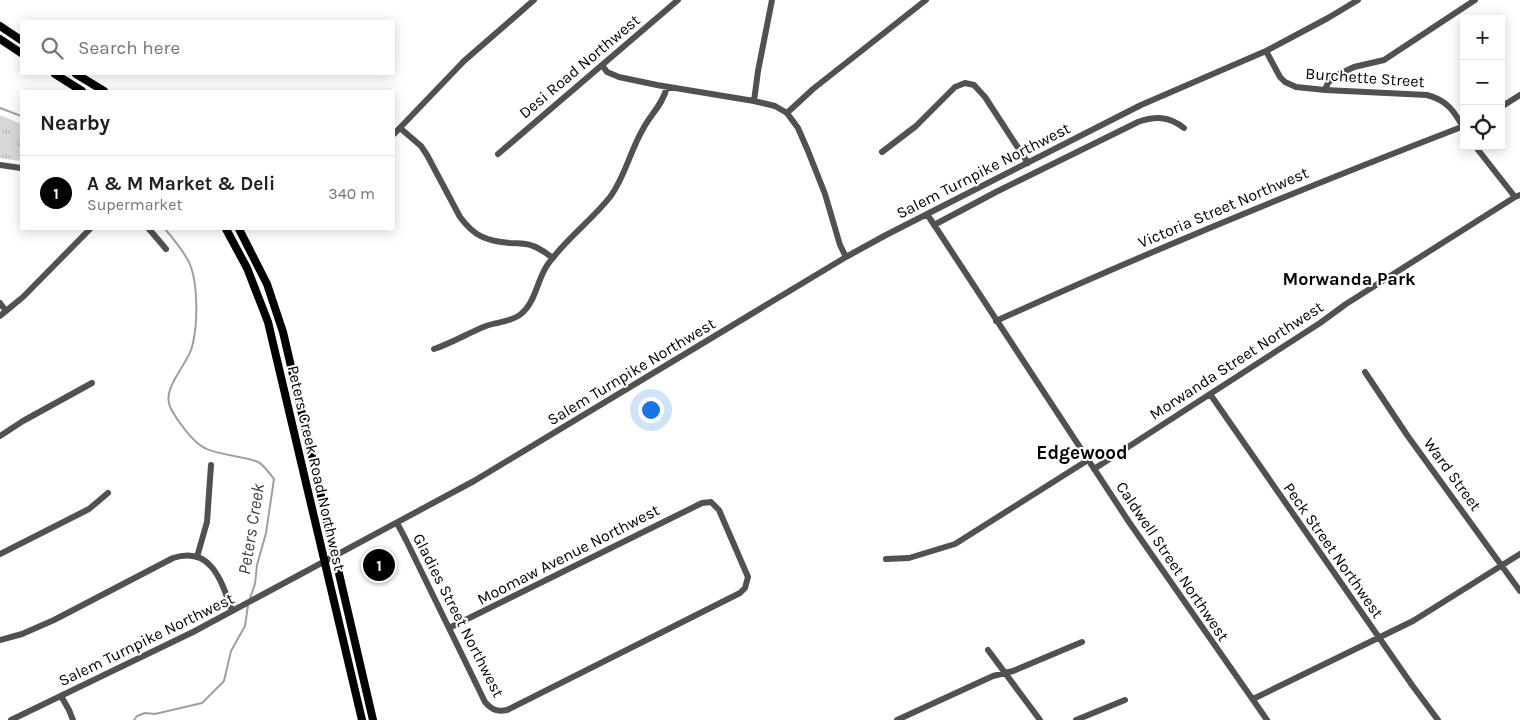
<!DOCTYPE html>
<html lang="en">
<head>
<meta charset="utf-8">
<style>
	:root { --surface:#fff; --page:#f6f6f6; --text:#202124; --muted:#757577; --line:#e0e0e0; --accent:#000 }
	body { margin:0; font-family:Karla,sans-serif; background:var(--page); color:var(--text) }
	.controls { position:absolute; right:15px; top:15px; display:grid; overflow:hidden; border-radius:0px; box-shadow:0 2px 12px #0003 }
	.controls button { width:45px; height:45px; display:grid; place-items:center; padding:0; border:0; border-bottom:1px solid var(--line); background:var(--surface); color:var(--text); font:25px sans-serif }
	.you { position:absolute; left:650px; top:409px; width:18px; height:18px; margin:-12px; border:4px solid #fff; border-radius:50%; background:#1a73e8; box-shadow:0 0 0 8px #1a73e833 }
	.badge { display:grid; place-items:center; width:32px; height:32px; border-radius:50%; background:var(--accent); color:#fff; font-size:16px; font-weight:700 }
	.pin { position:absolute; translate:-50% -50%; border:2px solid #fff; box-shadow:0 1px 5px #0006 }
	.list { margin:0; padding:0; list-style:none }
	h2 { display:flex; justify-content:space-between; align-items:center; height:65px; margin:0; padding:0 20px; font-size:21px }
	h2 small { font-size:16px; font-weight:400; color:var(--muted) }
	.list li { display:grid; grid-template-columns:32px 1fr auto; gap:15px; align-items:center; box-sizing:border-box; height:75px; padding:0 20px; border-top:1px solid var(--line) }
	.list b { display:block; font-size:19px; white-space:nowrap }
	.list p { margin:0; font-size:16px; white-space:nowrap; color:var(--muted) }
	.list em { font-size:16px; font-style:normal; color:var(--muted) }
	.icon { flex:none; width:28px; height:28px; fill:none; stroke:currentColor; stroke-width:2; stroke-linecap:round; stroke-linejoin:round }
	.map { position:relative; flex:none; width:1520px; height:720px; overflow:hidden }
	.search { position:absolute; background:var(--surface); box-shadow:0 2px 12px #0003; left:20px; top:20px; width:375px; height:55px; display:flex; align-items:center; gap:12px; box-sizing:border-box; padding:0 18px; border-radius:0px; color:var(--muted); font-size:19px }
	.panel { position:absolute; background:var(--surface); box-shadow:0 2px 12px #0003; left:20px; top:90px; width:375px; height:140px; border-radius:0px }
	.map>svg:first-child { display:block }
	.grass { fill:url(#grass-tufts) }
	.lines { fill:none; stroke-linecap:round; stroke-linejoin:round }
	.stream { stroke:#9f9f9f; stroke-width:2 }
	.minor { stroke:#515151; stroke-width:6 }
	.major { stroke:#000; stroke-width:8 }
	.labels { text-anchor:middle; stroke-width:4; stroke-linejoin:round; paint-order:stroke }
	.street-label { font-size:16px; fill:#000; stroke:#fff }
	.neighbourhood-label { font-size:18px; font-weight:bold; fill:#000; stroke:#fff }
	.water-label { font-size:18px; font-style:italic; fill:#404040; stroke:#fff }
	.quarter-label { font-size:19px; font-weight:bold; fill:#000; stroke:#fff }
</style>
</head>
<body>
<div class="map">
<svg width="1520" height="720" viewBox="0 0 1520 720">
	<defs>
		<pattern id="grass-tufts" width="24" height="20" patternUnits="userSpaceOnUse" patternTransform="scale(1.25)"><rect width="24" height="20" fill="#d8d8d8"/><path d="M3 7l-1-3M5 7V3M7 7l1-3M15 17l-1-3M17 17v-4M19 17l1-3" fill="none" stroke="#b8b8b8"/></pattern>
	</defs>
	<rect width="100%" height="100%" fill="#fff"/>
	<!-- grass -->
	<path class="grass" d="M0,115L21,124V161L0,158Z"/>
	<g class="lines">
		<!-- stream -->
		<path class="stream" d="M0,108L21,116
			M165,229C174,240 186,253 191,267C198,288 198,325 192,347C187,366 160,389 171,409C177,420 192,441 203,447C215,455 245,456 258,462C264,465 270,474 274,479L266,533L257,565L255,584L250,598
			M134,720L137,716L145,713L155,714L202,703L224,681L231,651L245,626L248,605"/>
		<!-- minor -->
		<path class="minor" d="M1266,51L1280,77L1285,82L1296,87L1325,90L1427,95C1447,100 1455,112 1464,129
			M602,65L607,72L619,77L657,85L754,101L775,106L787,113L798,128L808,151L825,194L840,245L846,257
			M1325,90L1328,83L1335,76L1354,67L1384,60L1475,0
			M754,101L758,71L772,0
			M1501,107L1520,95
			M787,113L813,89L926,0
			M400,128L421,146L427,155L460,217C474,236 486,241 510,243C517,243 526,243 533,246C540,248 547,254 553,258
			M394,134L464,61L534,0
			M1475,146L1515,197
			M882,152L916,126L955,87L965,83L974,85L985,97L1028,163
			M498,154L678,0
			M0,165L21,168
			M927,214L1129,522L1267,720
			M934,225L996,192L1138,122C1155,116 1169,116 1184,128
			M149,229L166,249
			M0,303L6,311
			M0,316L23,297L90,229
			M996,321C1150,251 1306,187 1464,126
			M434,349C452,343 468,333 486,326C498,322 511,322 521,314C536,302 537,279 548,264C566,239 591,221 610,197C625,177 630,151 643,129C651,114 663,104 667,87
			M1365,372L1407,435L1520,591
			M1210,394L1412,685L1438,720
			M0,436L23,421L92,383
			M1094,469L1320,323L1346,304L1515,197L1520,195
			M397,523L406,540L485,702C492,710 497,712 507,710L740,593L745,588L748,577L719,510L711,502L702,503L449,628
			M0,554L89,509L108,493
			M197,557L207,522L211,465
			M886,559L909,558L955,544L1088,460
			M0,640L22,634L54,620L173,558C212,545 222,583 232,611
			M988,650L1040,720
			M61,696L69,710L73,720
			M1253,699L1413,621L1520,554
			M11,720L193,632L474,481L846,257L886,235L1141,105L1266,51L1328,18L1358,0
			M897,720L993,676L1013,671L1082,642
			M1076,720L1125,700"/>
		<!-- major -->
		<path class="major" d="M0,26L21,40
			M0,39L21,53
			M55,74L82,91
			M76,74L104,91
			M226,229L247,268L268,322L362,720
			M239,229L267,284L283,332L373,720"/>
	</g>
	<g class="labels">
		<!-- street labels -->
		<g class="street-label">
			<text transform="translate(579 66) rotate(-40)" y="6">Desi Road Northwest</text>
			<text transform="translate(1365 77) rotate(4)" y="6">Burchette Street</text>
			<text transform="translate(983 170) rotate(-27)" y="6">Salem Turnpike Northwest</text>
			<text transform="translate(1223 207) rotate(-23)" y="6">Victoria Street Northwest</text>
			<text transform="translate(1236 360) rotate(-33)" y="6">Morwanda Street Northwest</text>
			<text transform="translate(631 371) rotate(-31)" y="6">Salem Turnpike Northwest</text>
			<text transform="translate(317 468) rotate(77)" y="6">Peters Creek Road Northwest</text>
			<text transform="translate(1453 474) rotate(54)" y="6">Ward Street</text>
			<text transform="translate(1334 550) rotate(55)" y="6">Peck Street Northwest</text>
			<text transform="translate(568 554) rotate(-27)" y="6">Moomaw Avenue Northwest</text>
			<text transform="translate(1173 561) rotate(56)" y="6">Caldwell Street Northwest</text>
			<text transform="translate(459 615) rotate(63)" y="6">Gladies Street Northwest</text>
			<text transform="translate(146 639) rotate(-26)" y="6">Salem Turnpike Northwest</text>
		</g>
		<!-- neighbourhood labels -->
		<g class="neighbourhood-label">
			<text x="1349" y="285">Morwanda Park</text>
		</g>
		<!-- water labels -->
		<g class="water-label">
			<text transform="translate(251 529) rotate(-81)" y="6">Peters Creek</text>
		</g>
		<!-- quarter labels -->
		<g class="quarter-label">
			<text x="1082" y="459">Edgewood</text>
		</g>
	</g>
</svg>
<div class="controls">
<button>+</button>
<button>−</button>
<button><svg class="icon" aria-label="locate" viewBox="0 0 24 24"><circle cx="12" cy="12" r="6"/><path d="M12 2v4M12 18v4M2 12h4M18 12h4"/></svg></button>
</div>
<div class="you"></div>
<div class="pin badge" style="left:379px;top:565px">1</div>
<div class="search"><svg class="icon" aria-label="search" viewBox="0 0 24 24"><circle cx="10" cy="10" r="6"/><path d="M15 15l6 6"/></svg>Search here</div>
<section class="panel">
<h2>Nearby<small></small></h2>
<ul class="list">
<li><span class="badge">1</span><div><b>A &amp; M Market &amp; Deli</b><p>Supermarket</p></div><em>340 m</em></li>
</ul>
</section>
</div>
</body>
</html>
